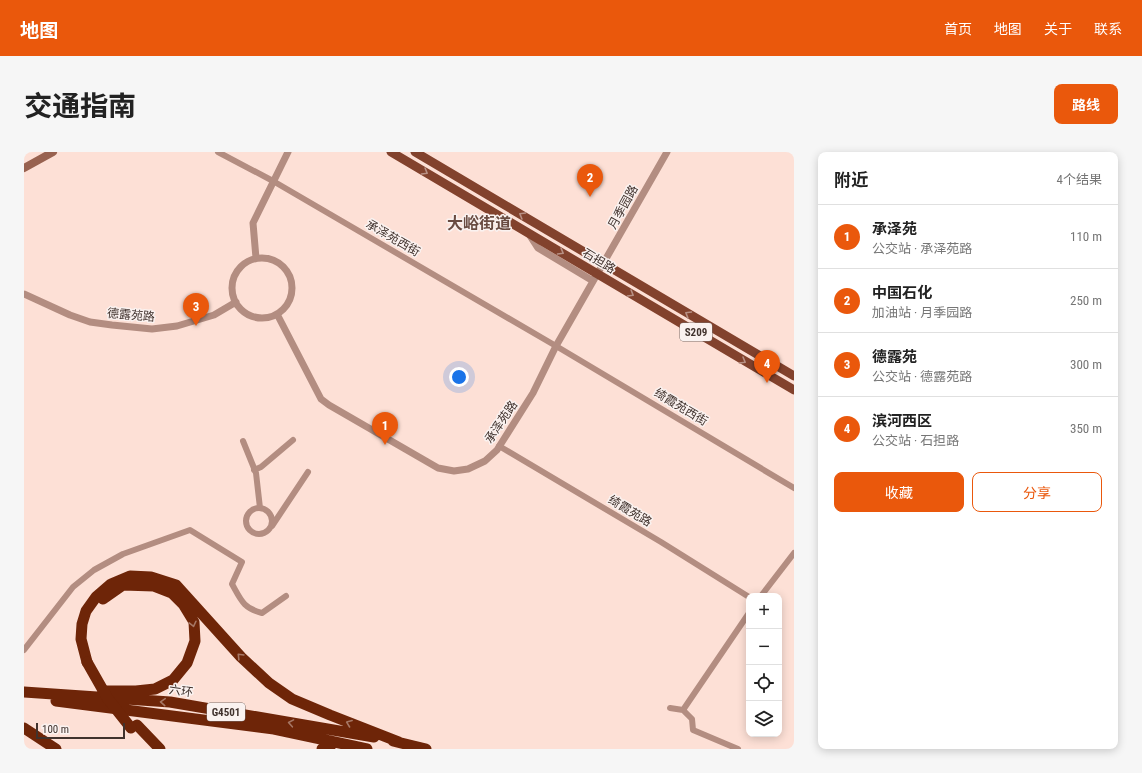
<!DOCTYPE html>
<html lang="zh">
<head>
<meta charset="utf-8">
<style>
	:root { --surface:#fff; --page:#f6f6f6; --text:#222; --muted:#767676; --line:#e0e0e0; --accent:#ea580c }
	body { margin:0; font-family:"Roboto Condensed","Noto Sans SC",sans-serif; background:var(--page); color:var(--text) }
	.controls { position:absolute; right:12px; bottom:12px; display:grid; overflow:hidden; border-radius:8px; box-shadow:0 2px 10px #0003 }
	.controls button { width:36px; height:36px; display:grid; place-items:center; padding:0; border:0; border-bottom:1px solid var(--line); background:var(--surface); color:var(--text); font:20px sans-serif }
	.scale { position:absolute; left:12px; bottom:10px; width:89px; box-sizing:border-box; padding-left:4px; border:2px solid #40322d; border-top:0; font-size:11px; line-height:14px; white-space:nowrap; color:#40322d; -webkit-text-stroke:3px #faf2f0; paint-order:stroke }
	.you { position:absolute; left:435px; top:225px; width:14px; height:14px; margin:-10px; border:3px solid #fff; border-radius:50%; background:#1a73e8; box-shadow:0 0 0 6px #1a73e833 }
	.badge { display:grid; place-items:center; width:26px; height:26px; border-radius:50%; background:var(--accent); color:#fff; font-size:13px; font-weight:700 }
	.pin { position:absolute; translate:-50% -33px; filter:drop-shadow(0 1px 2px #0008) }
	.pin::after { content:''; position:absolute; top:21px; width:14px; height:12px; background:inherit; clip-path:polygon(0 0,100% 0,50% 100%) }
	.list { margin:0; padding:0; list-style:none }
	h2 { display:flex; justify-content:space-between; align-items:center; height:52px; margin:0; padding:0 16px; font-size:17px }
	h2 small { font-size:13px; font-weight:400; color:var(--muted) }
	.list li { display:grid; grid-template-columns:26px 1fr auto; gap:12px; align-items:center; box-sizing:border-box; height:64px; padding:0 16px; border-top:1px solid var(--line) }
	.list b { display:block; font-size:15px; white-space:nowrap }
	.list p { margin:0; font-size:13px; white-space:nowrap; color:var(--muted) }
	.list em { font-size:13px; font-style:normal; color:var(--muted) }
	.actions { display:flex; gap:8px; padding:12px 16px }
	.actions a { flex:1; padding:9px 0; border:1px solid var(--accent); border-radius:8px; text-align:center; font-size:14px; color:var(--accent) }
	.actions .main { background:var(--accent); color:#fff }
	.icon { flex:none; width:22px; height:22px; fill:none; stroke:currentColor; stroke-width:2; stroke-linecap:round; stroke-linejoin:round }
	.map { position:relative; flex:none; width:770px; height:597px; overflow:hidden; border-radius:8px }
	header { display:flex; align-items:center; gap:24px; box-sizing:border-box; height:56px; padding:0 20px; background:var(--accent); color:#fff }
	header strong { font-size:19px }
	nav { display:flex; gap:22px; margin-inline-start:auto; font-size:14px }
	.intro { display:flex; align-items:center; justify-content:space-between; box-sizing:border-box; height:96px; padding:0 24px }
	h1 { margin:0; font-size:28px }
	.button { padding:10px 18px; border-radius:8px; background:var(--accent); color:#fff; font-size:14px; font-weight:700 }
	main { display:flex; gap:24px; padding:0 24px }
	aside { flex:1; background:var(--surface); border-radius:8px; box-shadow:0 2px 10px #0003 }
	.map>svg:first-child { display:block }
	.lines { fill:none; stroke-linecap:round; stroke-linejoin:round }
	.minor { stroke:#b38d81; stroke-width:6 }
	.tertiary { stroke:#b38d81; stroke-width:7 }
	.secondary { stroke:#986250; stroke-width:8 }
	.primary { stroke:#82422d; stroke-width:9 }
	.motorway { stroke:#6e2508; stroke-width:11 }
	.motorway-bridge { stroke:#6e2508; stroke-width:11 }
	.oneway { stroke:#b89185 }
	.oneway2 { stroke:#a67765 }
	.labels { text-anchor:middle; stroke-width:3; stroke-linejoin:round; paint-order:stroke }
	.shield { fill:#faf2f0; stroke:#786c68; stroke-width:1 }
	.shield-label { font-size:11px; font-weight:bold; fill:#40322d }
	.street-label { font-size:12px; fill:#40322d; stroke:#faf2f0 }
	.district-label { font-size:16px; font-weight:bold; fill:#694b41; stroke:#faf2f0 }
</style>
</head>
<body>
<header>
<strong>地图</strong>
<nav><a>首页</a><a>地图</a><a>关于</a><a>联系</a></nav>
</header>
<div class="intro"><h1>交通指南</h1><a class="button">路线</a></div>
<main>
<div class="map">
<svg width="770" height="597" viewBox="0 0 770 597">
	<rect width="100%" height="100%" fill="#fde0d6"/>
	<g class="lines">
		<!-- minor -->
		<path class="minor" d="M194,0L249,29L532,194L770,336
			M219,289L232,321L236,356
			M475,294L637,390L725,445
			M230,318L237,315L269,288
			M222 369a13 13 0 1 1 26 0a13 13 0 1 1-26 0Z
			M248,374L284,320
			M737,444L770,401
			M0,498L49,435L70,418L99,402L166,378L218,410L208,432C217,448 219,456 238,461L262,444
			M646,556L659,558L668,567L669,578L714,597
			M659,558L725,461"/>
		<!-- tertiary -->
		<path class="tertiary" d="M505,82L514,96L569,129
			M232,106L229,71L264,0
			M208 136a30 30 0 1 1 60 0a30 30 0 1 1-60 0Z
			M0,142L46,163L66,170L88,173L128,177L153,174L190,163L212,150
			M253,162L297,247L305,253L414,316L430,319L444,317L461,309L473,298L509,241L532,194L643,0"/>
		<!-- secondary -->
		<path class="secondary" d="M0,16L29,0"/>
		<!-- primary -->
		<path class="primary" d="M367,0L770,238
			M391,0L770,224"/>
		<!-- motorway -->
		<path class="motorway" d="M79,447L99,433L130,434L148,441L159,452L170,470L171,489L163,511L149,528L131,537L112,539H79
			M63,510L57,487L58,472L62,459L72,445L87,432L106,424L127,425L152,433L217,505L245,531L268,547L306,563L375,590
			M0,540L146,550L350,585
			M32,549L250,577L343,597
			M113,573L136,597
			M0,576L32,597
			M369,589L402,597
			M298,597H306"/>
		<!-- motorway-bridge -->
		<path class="motorway-bridge" d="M63,510L84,547L107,576"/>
	</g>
	<!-- one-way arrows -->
	<defs><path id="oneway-chevron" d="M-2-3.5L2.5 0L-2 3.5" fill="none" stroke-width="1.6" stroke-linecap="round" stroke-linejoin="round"/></defs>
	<g class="oneway">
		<use href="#oneway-chevron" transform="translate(401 20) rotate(31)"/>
		<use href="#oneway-chevron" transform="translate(498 63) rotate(-149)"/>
		<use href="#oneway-chevron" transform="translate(537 100) rotate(30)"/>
		<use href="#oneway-chevron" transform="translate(607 142) rotate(31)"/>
		<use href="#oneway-chevron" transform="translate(664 162) rotate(-149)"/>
		<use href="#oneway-chevron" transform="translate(719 209) rotate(30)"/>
	</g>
	<g class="oneway2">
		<use href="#oneway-chevron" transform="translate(169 472) rotate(77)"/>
		<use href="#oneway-chevron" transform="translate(216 504) rotate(-134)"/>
		<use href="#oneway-chevron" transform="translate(139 550) rotate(-176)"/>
		<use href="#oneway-chevron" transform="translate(267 571) rotate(-170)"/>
		<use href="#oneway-chevron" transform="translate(325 571) rotate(-159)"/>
	</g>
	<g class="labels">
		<!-- shield labels -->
		<g class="shield">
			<rect x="656" y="171" width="32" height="18" rx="3"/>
			<rect x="183" y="551" width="38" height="18" rx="3"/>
		</g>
		<g class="shield-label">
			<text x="672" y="184">S209</text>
			<text x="202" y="564">G4501</text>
		</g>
		<!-- street labels -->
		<g class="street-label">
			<text transform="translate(599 55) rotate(-61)" y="4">月季园路</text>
			<text transform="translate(369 86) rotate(30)" y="4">承泽苑西街</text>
			<text transform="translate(575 109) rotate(31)" y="4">石担路</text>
			<text transform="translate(107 163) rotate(5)" y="4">德露苑路</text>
			<text transform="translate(657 255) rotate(31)" y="4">绮霞苑西街</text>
			<text transform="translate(477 270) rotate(-56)" y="4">承泽苑路</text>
			<text transform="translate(606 359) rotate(31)" y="4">绮霞苑路</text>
			<text transform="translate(157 539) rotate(8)" y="4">六环</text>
		</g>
		<!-- district labels -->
		<g class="district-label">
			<text x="455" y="77">大峪街道</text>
		</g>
	</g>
</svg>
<div class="controls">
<button>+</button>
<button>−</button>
<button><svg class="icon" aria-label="locate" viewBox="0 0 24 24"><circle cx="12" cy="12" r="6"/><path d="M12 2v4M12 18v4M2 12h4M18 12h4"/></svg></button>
<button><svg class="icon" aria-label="layers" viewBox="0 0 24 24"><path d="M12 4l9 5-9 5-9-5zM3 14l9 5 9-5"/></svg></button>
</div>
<div class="scale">100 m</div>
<div class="you"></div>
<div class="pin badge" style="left:361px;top:293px">1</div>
<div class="pin badge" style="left:566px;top:45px">2</div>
<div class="pin badge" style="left:172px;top:174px">3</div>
<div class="pin badge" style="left:743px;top:231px">4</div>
</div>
<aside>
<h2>附近<small>4个结果</small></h2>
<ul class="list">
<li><span class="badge">1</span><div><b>承泽苑</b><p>公交站 · 承泽苑路</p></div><em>110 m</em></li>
<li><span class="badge">2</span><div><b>中国石化</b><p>加油站 · 月季园路</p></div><em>250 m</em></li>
<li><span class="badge">3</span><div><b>德露苑</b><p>公交站 · 德露苑路</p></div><em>300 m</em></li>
<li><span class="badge">4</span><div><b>滨河西区</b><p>公交站 · 石担路</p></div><em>350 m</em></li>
</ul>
<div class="actions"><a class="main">收藏</a><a>分享</a></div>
</aside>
</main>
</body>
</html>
